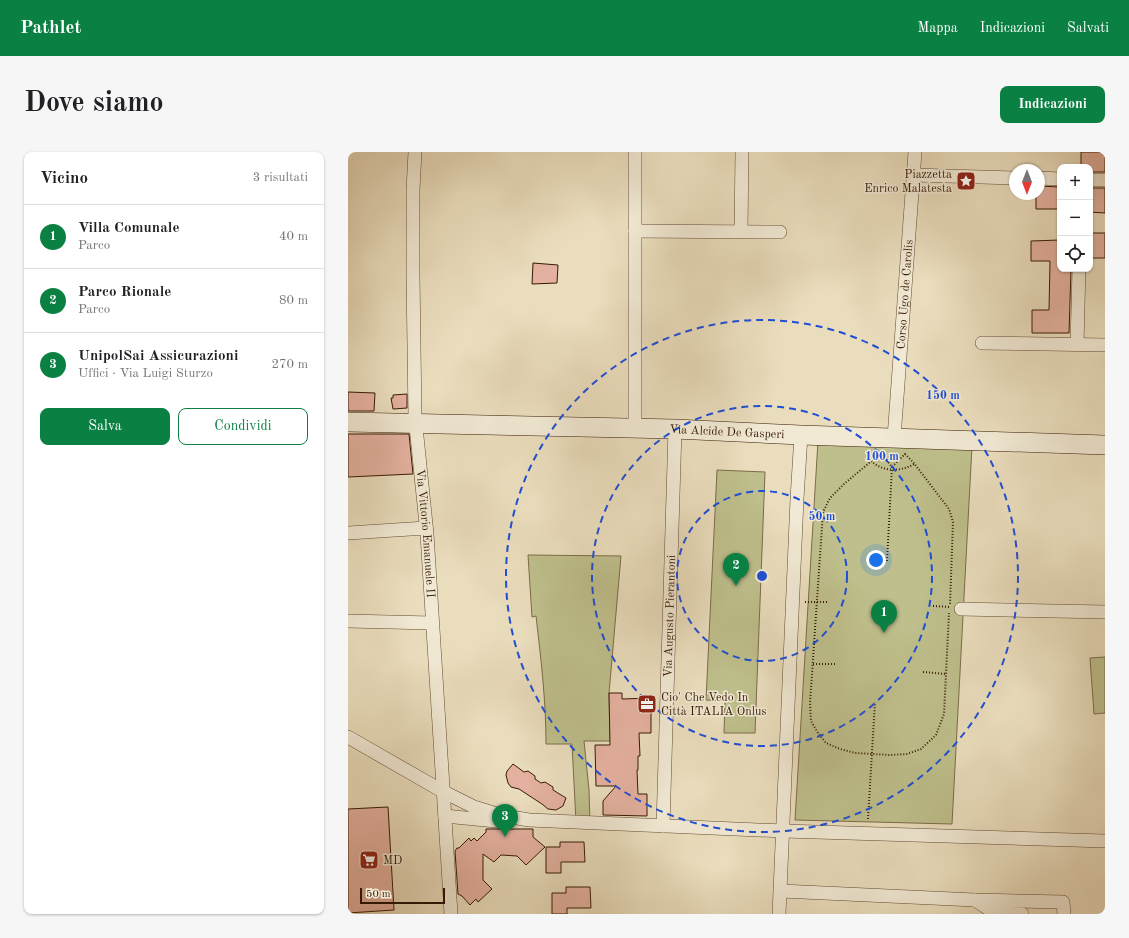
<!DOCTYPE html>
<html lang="it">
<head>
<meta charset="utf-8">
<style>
	:root { --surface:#fff; --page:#f6f6f6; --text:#202124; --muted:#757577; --line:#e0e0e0; --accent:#0b8043 }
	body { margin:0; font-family:"Old Standard TT",serif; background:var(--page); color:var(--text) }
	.controls { position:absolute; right:12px; top:12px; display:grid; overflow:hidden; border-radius:8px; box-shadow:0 1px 3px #0004 }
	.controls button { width:36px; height:36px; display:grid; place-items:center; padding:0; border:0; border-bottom:1px solid var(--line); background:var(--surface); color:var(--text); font:20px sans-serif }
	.compass { position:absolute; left:661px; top:12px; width:36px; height:36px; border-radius:50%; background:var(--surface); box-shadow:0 1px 3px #0004; rotate:180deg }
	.scale { position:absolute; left:12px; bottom:10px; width:85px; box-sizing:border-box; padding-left:4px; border:2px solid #371a04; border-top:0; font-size:11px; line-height:14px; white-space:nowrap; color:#371a04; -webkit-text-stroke:3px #f1e9d4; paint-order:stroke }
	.you { position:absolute; left:528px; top:408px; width:14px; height:14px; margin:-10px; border:3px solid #fff; border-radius:50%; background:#1a73e8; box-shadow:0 0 0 6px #1a73e833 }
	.badge { display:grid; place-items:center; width:26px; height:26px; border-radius:50%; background:var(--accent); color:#fff; font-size:13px; font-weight:700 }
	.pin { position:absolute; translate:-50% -33px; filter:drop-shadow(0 1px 2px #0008) }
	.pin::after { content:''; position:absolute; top:21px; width:14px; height:12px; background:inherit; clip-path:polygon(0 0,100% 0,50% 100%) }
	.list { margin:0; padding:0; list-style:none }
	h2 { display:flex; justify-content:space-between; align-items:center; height:52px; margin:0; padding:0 16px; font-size:17px }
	h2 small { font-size:13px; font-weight:400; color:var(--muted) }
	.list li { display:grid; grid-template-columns:26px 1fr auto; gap:12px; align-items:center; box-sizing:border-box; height:64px; padding:0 16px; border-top:1px solid var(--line) }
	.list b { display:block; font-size:15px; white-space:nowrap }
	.list p { margin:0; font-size:13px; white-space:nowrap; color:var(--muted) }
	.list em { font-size:13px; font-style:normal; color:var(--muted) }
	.actions { display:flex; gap:8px; padding:12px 16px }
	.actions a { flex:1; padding:9px 0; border:1px solid var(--accent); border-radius:8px; text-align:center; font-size:14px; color:var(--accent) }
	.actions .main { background:var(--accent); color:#fff }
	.icon { flex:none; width:22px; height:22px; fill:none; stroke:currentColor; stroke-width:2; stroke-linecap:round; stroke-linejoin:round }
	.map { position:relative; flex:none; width:757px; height:762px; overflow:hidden; border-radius:8px }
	header { display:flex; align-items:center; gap:24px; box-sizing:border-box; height:56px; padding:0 20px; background:var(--accent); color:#fff }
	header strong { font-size:19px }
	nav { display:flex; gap:22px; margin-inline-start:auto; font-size:14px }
	.intro { display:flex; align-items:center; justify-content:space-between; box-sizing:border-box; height:96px; padding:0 24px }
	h1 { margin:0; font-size:28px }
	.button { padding:10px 18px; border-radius:8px; background:var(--accent); color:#fff; font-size:14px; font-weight:700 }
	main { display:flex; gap:24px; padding:0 24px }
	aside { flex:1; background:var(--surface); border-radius:8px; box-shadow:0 1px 3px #0004 }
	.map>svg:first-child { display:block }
	.green { fill:#bebf8c; stroke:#7a6c48 }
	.building { fill:#e4b1a0; stroke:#371a04 }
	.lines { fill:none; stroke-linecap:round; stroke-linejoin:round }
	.street-casing { stroke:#644b32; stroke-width:14 }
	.secondary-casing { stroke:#371a04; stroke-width:20 }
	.path { stroke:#371a04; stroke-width:2; stroke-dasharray:1 2; stroke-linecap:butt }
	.street { stroke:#f1e9d4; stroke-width:13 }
	.secondary { stroke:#f1e9d4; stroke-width:19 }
	.ring { fill:none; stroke:#1d4ed8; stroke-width:2; stroke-dasharray:7 5 }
	.labels { text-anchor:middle; stroke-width:3; stroke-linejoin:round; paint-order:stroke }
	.poi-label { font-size:12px; fill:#371a04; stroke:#f1e9d4; text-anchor:start }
	.street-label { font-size:12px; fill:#371a04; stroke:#f1e9d4 }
	.centre { fill:#1d4ed8; stroke:#f1e9d4; stroke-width:2 }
	.ring-label { font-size:12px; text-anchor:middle; font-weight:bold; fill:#1d4ed8; stroke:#f1e9d4; stroke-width:3; stroke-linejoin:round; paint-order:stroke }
</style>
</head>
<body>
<header>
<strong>Pathlet</strong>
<nav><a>Mappa</a><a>Indicazioni</a><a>Salvati</a></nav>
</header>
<div class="intro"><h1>Dove siamo</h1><a class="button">Indicazioni</a></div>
<main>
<aside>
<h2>Vicino<small>3 risultati</small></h2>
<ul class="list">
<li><span class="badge">1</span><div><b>Villa Comunale</b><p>Parco</p></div><em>40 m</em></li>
<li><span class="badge">2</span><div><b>Parco Rionale</b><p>Parco</p></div><em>80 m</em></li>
<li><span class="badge">3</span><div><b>UnipolSai Assicurazioni</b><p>Uffici · Via Luigi Sturzo</p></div><em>270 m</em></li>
</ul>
<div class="actions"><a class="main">Salva</a><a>Condividi</a></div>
</aside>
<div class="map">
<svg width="757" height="762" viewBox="0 0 757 762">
	<rect width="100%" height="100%" fill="#eaddbd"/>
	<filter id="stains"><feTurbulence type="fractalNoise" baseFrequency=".005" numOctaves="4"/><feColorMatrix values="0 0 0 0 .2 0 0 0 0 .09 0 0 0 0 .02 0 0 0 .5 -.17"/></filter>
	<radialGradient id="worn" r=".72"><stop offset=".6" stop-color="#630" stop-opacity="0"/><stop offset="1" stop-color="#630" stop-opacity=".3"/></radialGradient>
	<!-- green -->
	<path class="green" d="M470,289L624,294L604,672L447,668Z
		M369,318L417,320L407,581H376L377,549L358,548Z
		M180,403L273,404L261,541L262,589H236L241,638L242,671L228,670L224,592H198C198,549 193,507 188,464L184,465Z
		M757,505V561L746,562L742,506Z"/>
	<!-- building -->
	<path class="building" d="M733,0H757V20H742V15H733Z
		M691,34L712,35V57H688V42H691Z
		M742,36H757V61L742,60Z
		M742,81H757V106H742Z
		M712,88V117H723L721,181H684V158H701L702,109H683V89Z
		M185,111L210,113L209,131L184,132Z
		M0,240L27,241L26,259H0Z
		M59,242V256L45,257L43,246H45V243Z
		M0,282H61L65,322L0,325Z
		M261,541H274V547L303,546V581H291L292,604H290V618H289L290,642H299V664L255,663V649L268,634H248L247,593H262Z
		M165,612L176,620L180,619L187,624V627L193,631L197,630L205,635V638L218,646L215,654L208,658L200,657L194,652L171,637L163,635L160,631L158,623L159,619Z
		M40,655L46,758L0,761V657Z
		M138,677H185V685L197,695L178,713L169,704L153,703L146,710L135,702V728L144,737L130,750L128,747L122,753L114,744L110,742L107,699L109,696H111L121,686L123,689L126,686L129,689L138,680Z
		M212,690H236L237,710H213V721H198V695H212Z
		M218,735H242L243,756H219V762H204V741H218Z"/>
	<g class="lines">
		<!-- street casing -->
		<g class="street-casing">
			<g id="street">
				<path id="s1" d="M67,0L65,38V124L67,265L79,382L103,762"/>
				<path d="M287,0V277"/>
				<path d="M565,23L667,26"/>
				<path d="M691,26L712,27"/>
				<path d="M742,28H757"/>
				<path d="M287,79L432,80"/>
				<path d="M393,79L394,0"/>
				<path d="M634,191L757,193"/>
				<path d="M729,192L731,117"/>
				<path id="s2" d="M546,286L567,0"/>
				<path d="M0,381L78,376"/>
				<path d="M613,457L757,460"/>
				<path d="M0,469L84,471"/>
				<path d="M0,585L96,640L126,655L152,663L181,668L436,679L757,689"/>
				<path d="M97,664L158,670"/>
				<path id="s3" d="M315,674L327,277"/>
				<path d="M433,739L627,748L715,750L716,762"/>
				<path d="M627,748L647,761L674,762"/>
				<path d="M431,762L449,347L453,283"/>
			</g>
		</g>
		<!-- secondary casing -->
		<g class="secondary-casing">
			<g id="secondary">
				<path id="s4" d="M0,270L327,277L453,283L757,293"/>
			</g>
		</g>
		<!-- path -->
		<path class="path" d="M533,301L496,332L482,346L475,360L462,551L463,569L470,581L478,591L492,597L507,601L542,603L559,602L573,597L588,583L596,562L601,461
			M533,301L544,315L558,301
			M557,302L565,310L601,357L605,370L602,453
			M523,309C535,320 553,320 566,312
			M539,409L544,315
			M457,450H479
			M585,454L602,455
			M465,512H489
			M575,520L598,522
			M520,667L527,550"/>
		<!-- street -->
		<use href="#street" class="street"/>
		<!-- secondary -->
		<use href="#secondary" class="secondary"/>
	</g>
	<!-- distance rings -->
	<g class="ring">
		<circle cx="414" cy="424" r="85"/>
		<circle cx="414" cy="424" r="170"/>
		<circle cx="414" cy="424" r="256"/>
	</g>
	<!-- icons -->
	<defs>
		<g id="sight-square" transform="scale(1)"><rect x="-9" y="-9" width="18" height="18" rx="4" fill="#8f2418" stroke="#f1e9d4"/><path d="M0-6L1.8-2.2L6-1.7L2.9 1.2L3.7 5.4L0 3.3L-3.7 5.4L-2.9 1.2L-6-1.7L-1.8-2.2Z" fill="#fff"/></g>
		<g id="office-square" transform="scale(1)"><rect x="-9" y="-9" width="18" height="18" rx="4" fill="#8f2418" stroke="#f1e9d4"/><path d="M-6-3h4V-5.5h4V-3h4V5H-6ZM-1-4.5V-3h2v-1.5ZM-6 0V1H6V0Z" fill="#fff"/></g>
		<g id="supermarket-square" transform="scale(1)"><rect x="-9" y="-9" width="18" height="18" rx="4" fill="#8f2418" stroke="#f1e9d4"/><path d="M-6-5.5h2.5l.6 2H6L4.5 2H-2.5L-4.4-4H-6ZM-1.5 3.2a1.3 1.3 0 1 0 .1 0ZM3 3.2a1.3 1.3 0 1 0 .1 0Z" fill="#fff"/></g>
	</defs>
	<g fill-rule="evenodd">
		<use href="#sight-square" x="618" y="29"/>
		<use href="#office-square" x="299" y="552"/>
		<use href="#supermarket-square" x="21" y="708"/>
	</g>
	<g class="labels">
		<!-- poi labels -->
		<g class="poi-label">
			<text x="604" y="26" text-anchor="end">Piazzetta<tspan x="604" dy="14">Enrico Malatesta</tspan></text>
			<text x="313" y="549">Cio' Che Vedo In<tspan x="313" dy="14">Città ITALIA Onlus</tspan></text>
			<text x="35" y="712">MD</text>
		</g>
		<!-- street labels -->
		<g class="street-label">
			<text dy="4" stroke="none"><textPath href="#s2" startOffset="144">Corso Ugo de Carolis</textPath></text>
			<text dy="4" stroke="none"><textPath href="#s4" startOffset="379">Via Alcide De Gasperi</textPath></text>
			<text dy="4" stroke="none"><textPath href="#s1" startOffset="382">Via Vittorio Emanuele II</textPath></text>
			<text dy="4" stroke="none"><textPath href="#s3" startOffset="210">Via Augusto Pierantoni</textPath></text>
		</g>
	</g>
	<circle cx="414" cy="424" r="6" class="centre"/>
	<g class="ring-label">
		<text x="595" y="247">150 m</text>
		<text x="534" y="308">100 m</text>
		<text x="474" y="368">50 m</text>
	</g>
	<rect width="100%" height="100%" filter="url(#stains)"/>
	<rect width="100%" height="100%" fill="url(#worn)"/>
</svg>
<div class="controls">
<button>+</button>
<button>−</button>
<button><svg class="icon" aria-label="locate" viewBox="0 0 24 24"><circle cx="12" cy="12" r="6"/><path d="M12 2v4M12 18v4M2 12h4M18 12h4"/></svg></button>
</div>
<svg class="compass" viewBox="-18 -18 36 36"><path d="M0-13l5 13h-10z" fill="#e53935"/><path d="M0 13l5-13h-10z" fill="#757577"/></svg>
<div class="scale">50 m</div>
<div class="you"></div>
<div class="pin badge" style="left:536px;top:481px">1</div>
<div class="pin badge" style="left:388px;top:434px">2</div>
<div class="pin badge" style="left:157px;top:685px">3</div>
</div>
</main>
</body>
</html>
